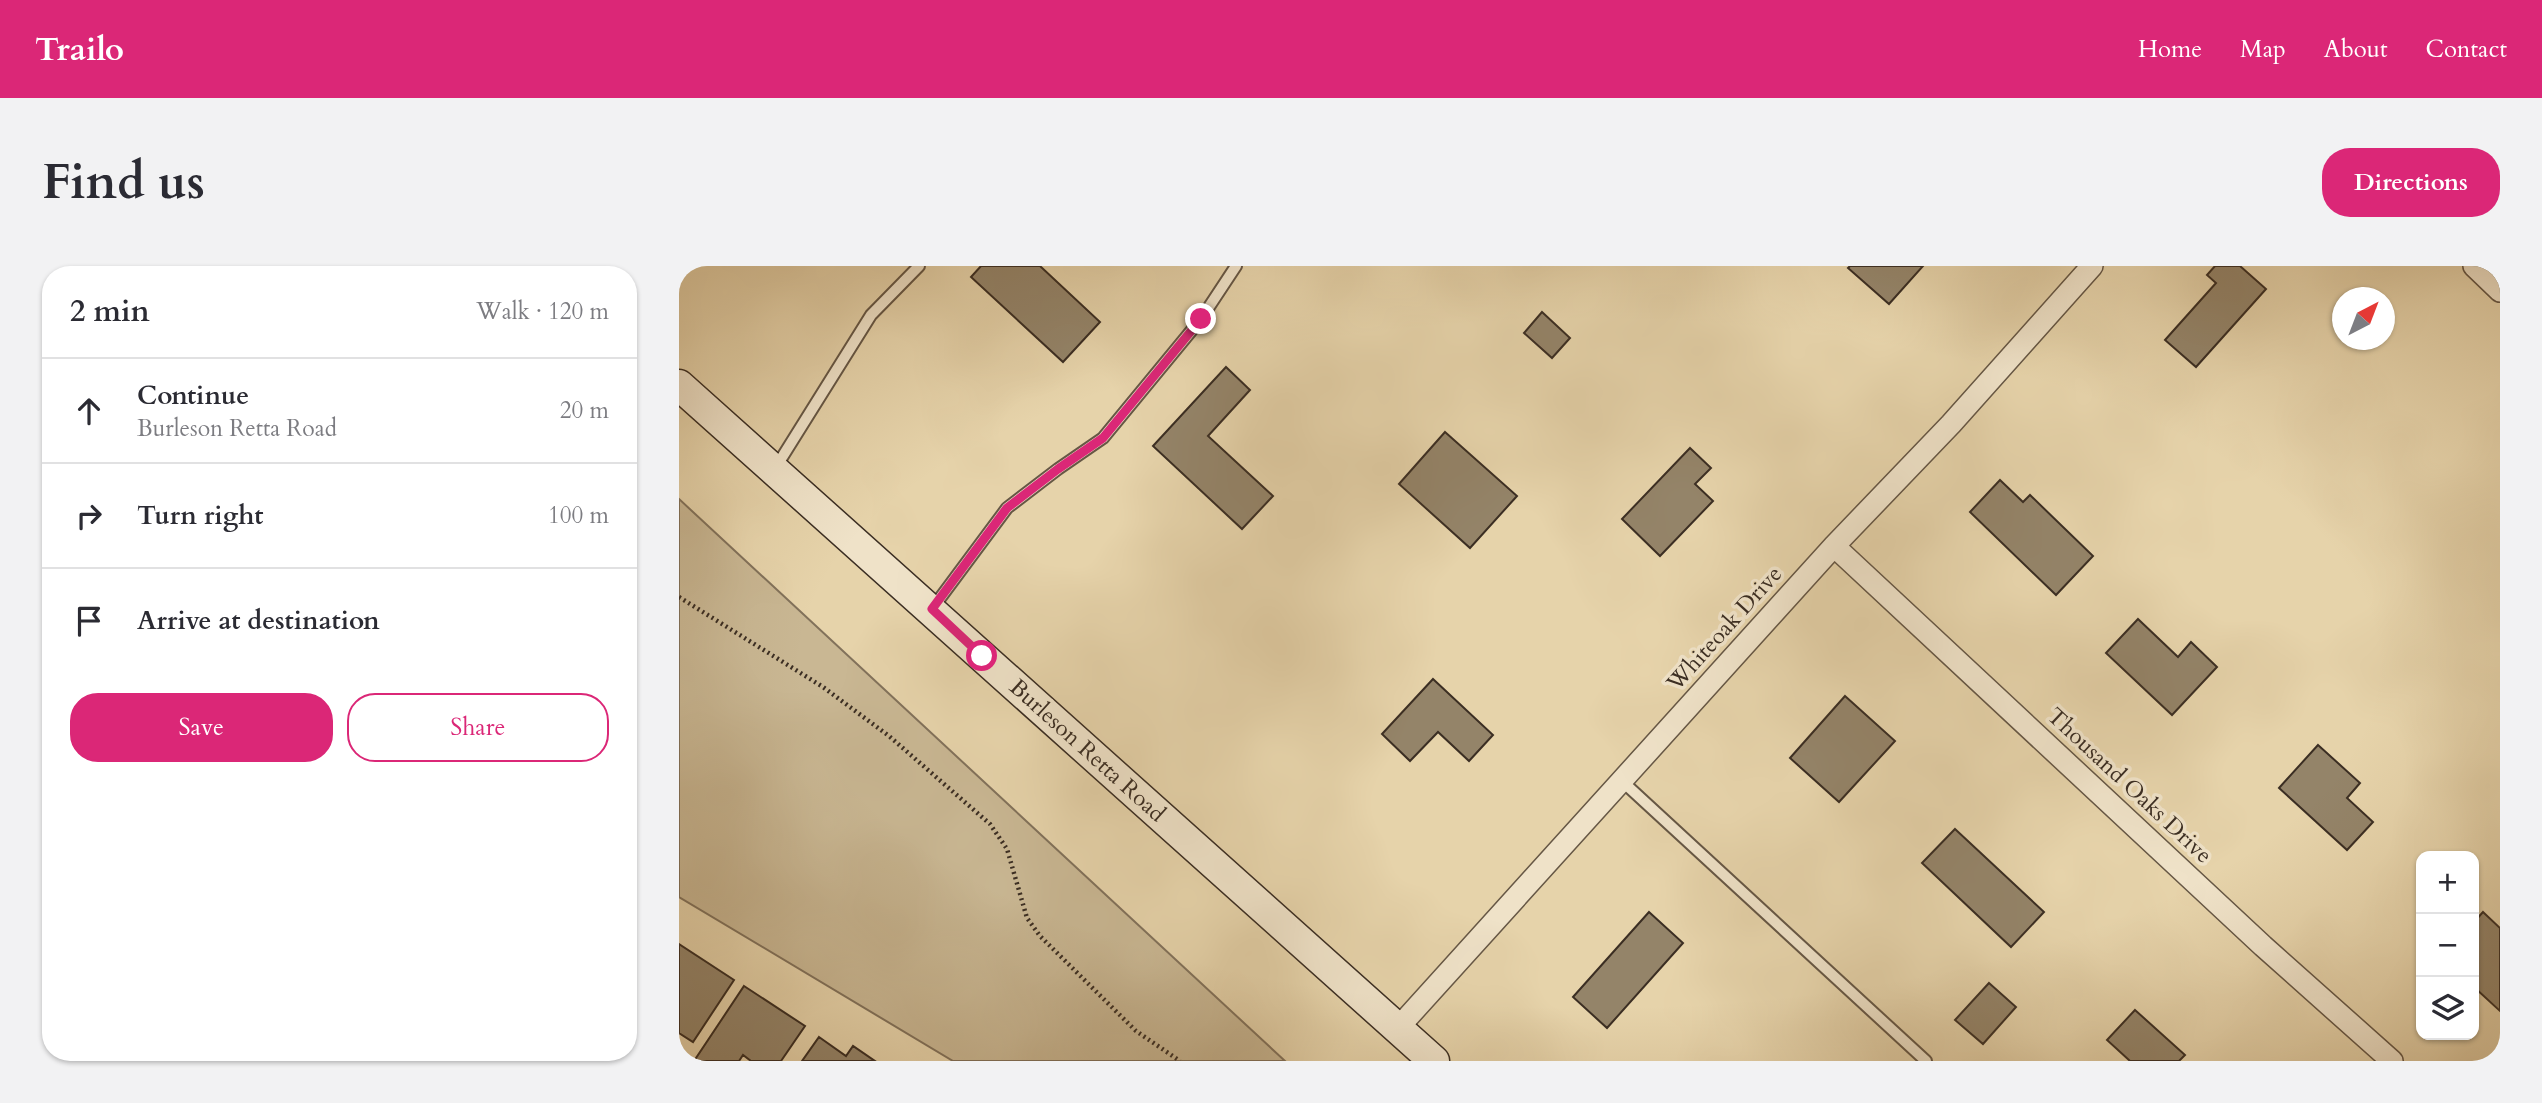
<!DOCTYPE html>
<html lang="en">
<head>
<meta charset="utf-8">
<style>
	:root { --surface:#fff; --page:#f2f2f3; --text:#2b2b33; --muted:#7c7c81; --line:#e1e1e2; --accent:#db2777 }
	body { margin:0; font-family:Cardo,serif; background:var(--page); color:var(--text) }
	.controls { position:absolute; right:21px; bottom:21px; display:grid; overflow:hidden; border-radius:14px; box-shadow:0 2px 5px #0004 }
	.controls button { width:63px; height:63px; display:grid; place-items:center; padding:0; border:0; border-bottom:2px solid var(--line); background:var(--surface); color:var(--text); font:35px sans-serif }
	.compass { position:absolute; left:1653px; top:21px; width:63px; height:63px; border-radius:50%; background:var(--surface); box-shadow:0 2px 5px #0004; rotate:42deg }
	.stop { position:absolute; width:21px; height:21px; margin:-16px; border:5px solid #db2777; border-radius:50%; background:#fff }
	.stop.end { background:#db2777; border-color:#fff; box-shadow:0 2px 7px #0008 }
	.list { margin:0; padding:0; list-style:none }
	h2 { display:flex; justify-content:space-between; align-items:center; height:91px; margin:0; padding:0 28px; font-size:30px }
	h2 small { font-size:23px; font-weight:400; color:var(--muted) }
	.list li { display:grid; grid-template-columns:46px 1fr auto; gap:21px; align-items:center; box-sizing:border-box; height:105px; padding:0 28px; border-top:2px solid var(--line) }
	.list b { display:block; font-size:26px; white-space:nowrap }
	.list p { margin:0; font-size:23px; white-space:nowrap; color:var(--muted) }
	.list em { font-size:23px; font-style:normal; color:var(--muted) }
	.actions { display:flex; gap:14px; padding:21px 28px }
	.actions a { flex:1; padding:16px 0; border:2px solid var(--accent); border-radius:28px; text-align:center; font-size:24px; color:var(--accent) }
	.actions .main { background:var(--accent); color:#fff }
	.icon { flex:none; width:38px; height:38px; fill:none; stroke:currentColor; stroke-width:2; stroke-linecap:round; stroke-linejoin:round }
	.map { position:relative; flex:none; width:1821px; height:795px; overflow:hidden; border-radius:28px }
	header { display:flex; align-items:center; gap:42px; box-sizing:border-box; height:98px; padding:0 35px; background:var(--accent); color:#fff }
	header strong { font-size:33px }
	nav { display:flex; gap:38px; margin-inline-start:auto; font-size:24px }
	.intro { display:flex; align-items:center; justify-content:space-between; box-sizing:border-box; height:168px; padding:0 42px }
	h1 { margin:0; font-size:49px }
	.button { padding:18px 32px; border-radius:28px; background:var(--accent); color:#fff; font-size:24px; font-weight:700 }
	main { display:flex; gap:42px; padding:0 42px }
	aside { flex:1; background:var(--surface); border-radius:28px; box-shadow:0 2px 5px #0004 }
	.map>svg:first-child { display:block }
	.green { fill:#c9b793; stroke:#82725b; stroke-width:2 }
	.building { fill:#948469; stroke:#3b2e23; stroke-width:2 }
	.lines { fill:none; stroke-linecap:round; stroke-linejoin:round }
	.lane-casing { stroke:#665745; stroke-width:14 }
	.street-casing { stroke:#665745; stroke-width:24 }
	.secondary-casing { stroke:#3b2e23; stroke-width:33 }
	.path { stroke:#3b2e23; stroke-width:4.5; stroke-dasharray:2 3.5; stroke-linecap:butt }
	.lane { stroke:#efe2c8; stroke-width:10 }
	.street { stroke:#efe2c8; stroke-width:21 }
	.secondary { stroke:#efe2c8; stroke-width:30 }
	.route { stroke:#db2777; stroke-width:9 }
	.labels { text-anchor:middle; stroke-width:7; stroke-linejoin:round; paint-order:stroke }
	.street-label { font-size:23px; fill:#3b2e23; stroke:#efe2c8 }
</style>
</head>
<body>
<header>
<strong>Trailo</strong>
<nav><a>Home</a><a>Map</a><a>About</a><a>Contact</a></nav>
</header>
<div class="intro"><h1>Find us</h1><a class="button">Directions</a></div>
<main>
<aside>
<h2>2 min<small>Walk · 120 m</small></h2>
<ul class="list">
<li><svg class="icon" aria-label="ahead" viewBox="0 0 24 24"><path d="M12 20V5M6 11l6-6 6 6"/></svg><div><b>Continue</b><p>Burleson Retta Road</p></div><em>20 m</em></li>
<li><svg class="icon" aria-label="right" viewBox="0 0 24 24"><path d="M7 20v-9h11M14 6l5 5-5 5"/></svg><div><b>Turn right</b></div><em>100 m</em></li>
<li><svg class="icon" aria-label="arrive" viewBox="0 0 24 24"><path d="M6 21V4h12l-3 4 3 4H6"/></svg><div><b>Arrive at destination</b></div></li>
</ul>
<div class="actions"><a class="main">Save</a><a>Share</a></div>
</aside>
<div class="map">
<svg width="1821" height="795" viewBox="0 0 1821 795">
	<rect width="100%" height="100%" fill="#e6d3aa"/>
	<filter id="stains"><feTurbulence type="fractalNoise" baseFrequency=".00286" numOctaves="4"/><feColorMatrix values="0 0 0 0 .2 0 0 0 0 .09 0 0 0 0 .02 0 0 0 .5 -.17"/></filter>
	<radialGradient id="worn" r=".72"><stop offset=".6" stop-color="#630" stop-opacity="0"/><stop offset="1" stop-color="#630" stop-opacity=".3"/></radialGradient>
	<!-- green -->
	<path class="green" d="M0,233L606,795H274L0,631Z"/>
	<!-- building -->
	<path class="building" d="M302,0H361L421,56L384,96L292,11Z
		M1171,0H1244L1210,38L1169,2Z
		M1536,0H1561L1587,23L1517,101L1486,74L1537,17L1528,9Z
		M863,46L891,72L873,92L845,67Z
		M547,101L571,124L529,170L594,230L563,263L474,180Z
		M766,166L838,230L791,282L720,218Z
		M1011,182L1032,202L1016,218L1034,235L981,290L943,253Z
		M1321,214L1344,236L1351,229L1414,290L1377,329L1291,246Z
		M1459,353L1499,391L1512,376L1538,401L1493,449L1427,387Z
		M754,413L814,469L790,495L759,466L731,495L703,468Z
		M1166,430L1216,475L1160,536L1111,492Z
		M1639,479L1681,517L1668,532L1694,556L1668,584L1600,522Z
		M1276,563L1365,646L1332,681L1243,597Z
		M970,646L1004,677L928,762L894,731Z
		M1804,646L1821,662V745L1795,721V656Z
		M0,678L55,714L14,776L0,767Z
		M1310,717L1337,741L1304,778L1276,754Z
		M65,720L126,760L102,795H72L64,789L60,795H15Z
		M1456,744L1506,789L1500,795H1451L1428,774Z
		M140,771L167,790L174,780L196,795H123Z"/>
	<g class="lines">
		<!-- lane casing -->
		<g class="lane-casing">
			<path id="lane" d="M97,201L192,49L240,0
				M253,343L328,242L379,203L424,172L522,53L557,0
				M943,515L1247,795"/>
		</g>
		<!-- street casing -->
		<g class="street-casing">
			<path id="street" d="M1795,0L1821,25
				M1155,280L1584,680L1713,795
				M719,762L1155,280L1272,158L1413,0"/>
		</g>
		<!-- secondary casing -->
		<g class="secondary-casing">
			<path id="secondary" d="M0,119L755,795"/>
		</g>
		<!-- path -->
		<path class="path" d="M0,331L144,421L210,470L311,558L328,583L348,652L361,670L457,765L501,795"/>
		<!-- lane -->
		<use href="#lane" class="lane"/>
		<!-- street -->
		<use href="#street" class="street"/>
		<!-- secondary -->
		<use href="#secondary" class="secondary"/>
	</g>
	<g class="lines">
		<!-- route -->
		<path class="route" d="M303,390L253,343L328,242L379,203L424,172L522,53"/>
	</g>
	<g class="labels">
		<!-- street labels -->
		<g class="street-label">
			<text transform="translate(1045 362) rotate(-48)" y="8">Whiteoak Drive</text>
			<text transform="translate(409 484) rotate(42)" y="8">Burleson Retta Road</text>
			<text transform="translate(1451 519) rotate(43)" y="8">Thousand Oaks Drive</text>
		</g>
	</g>
	<rect width="100%" height="100%" filter="url(#stains)"/>
	<rect width="100%" height="100%" fill="url(#worn)"/>
</svg>
<div class="controls">
<button>+</button>
<button>−</button>
<button><svg class="icon" aria-label="layers" viewBox="0 0 24 24"><path d="M12 4l9 5-9 5-9-5zM3 14l9 5 9-5"/></svg></button>
</div>
<svg class="compass" viewBox="-18 -18 36 36"><path d="M0-13l5 13h-10z" fill="#e53935"/><path d="M0 13l5-13h-10z" fill="#7c7c81"/></svg>
<div class="stop" style="left:303px;top:390px"></div>
<div class="stop end" style="left:522px;top:53px"></div>
</div>
</main>
</body>
</html>
